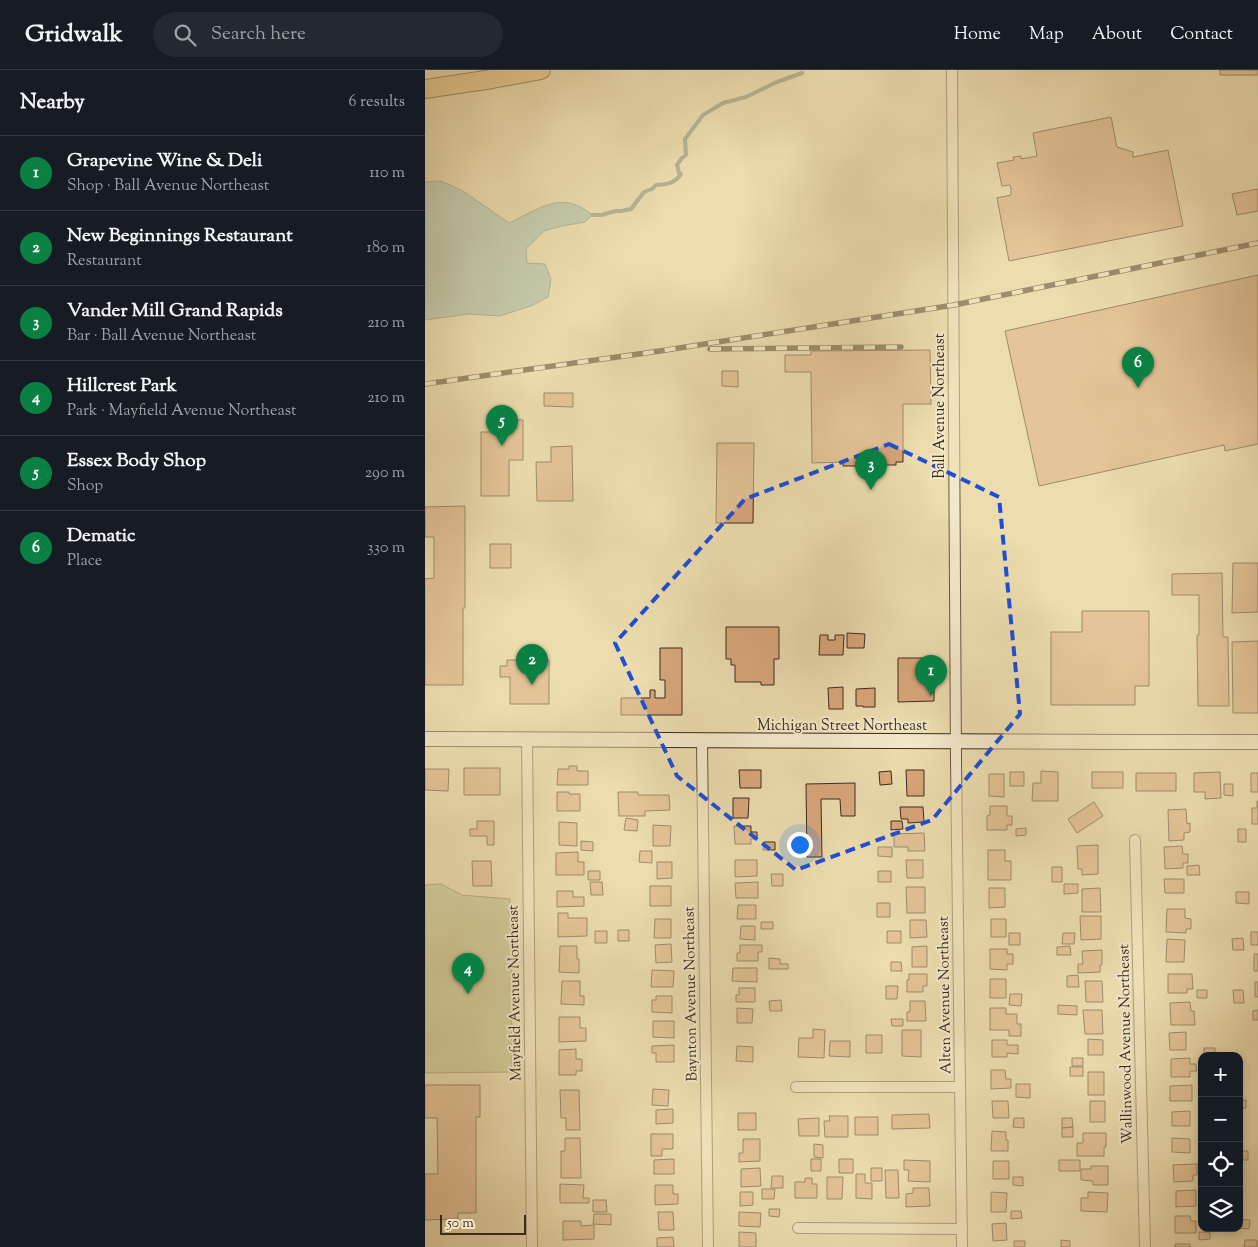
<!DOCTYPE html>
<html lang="en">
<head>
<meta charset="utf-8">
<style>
	:root { --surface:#171b24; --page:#242831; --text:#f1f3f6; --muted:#9ea1a6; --line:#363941; --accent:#0b8043 }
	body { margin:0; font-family:"Sorts Mill Goudy",serif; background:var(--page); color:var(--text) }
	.controls { position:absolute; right:15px; bottom:15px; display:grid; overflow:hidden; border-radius:10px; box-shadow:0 2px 8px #0003 }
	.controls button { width:45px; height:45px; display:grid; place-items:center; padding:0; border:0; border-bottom:1px solid var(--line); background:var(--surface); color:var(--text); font:25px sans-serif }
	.scale { position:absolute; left:15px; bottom:12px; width:86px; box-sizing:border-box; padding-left:5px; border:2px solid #3d2b1d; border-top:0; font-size:14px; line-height:18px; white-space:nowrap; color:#3d2b1d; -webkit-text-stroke:4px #f3e8ca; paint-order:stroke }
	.you { position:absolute; left:374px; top:774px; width:18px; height:18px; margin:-12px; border:4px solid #fff; border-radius:50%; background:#1a73e8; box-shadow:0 0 0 8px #1a73e833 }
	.badge { display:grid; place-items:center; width:32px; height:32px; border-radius:50%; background:var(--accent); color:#fff; font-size:16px; font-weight:700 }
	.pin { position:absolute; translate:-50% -41px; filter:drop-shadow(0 1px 2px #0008) }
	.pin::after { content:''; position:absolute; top:26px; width:18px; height:15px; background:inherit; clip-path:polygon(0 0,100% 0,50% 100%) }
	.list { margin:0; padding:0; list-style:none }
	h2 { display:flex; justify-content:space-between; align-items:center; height:65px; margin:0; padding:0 20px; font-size:21px }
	h2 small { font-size:16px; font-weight:400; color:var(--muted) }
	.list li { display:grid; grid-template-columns:32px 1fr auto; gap:15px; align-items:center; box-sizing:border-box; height:75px; padding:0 20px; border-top:1px solid var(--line) }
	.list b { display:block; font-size:19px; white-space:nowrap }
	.list p { margin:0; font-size:16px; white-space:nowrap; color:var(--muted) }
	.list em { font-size:16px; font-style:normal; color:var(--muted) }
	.icon { flex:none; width:28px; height:28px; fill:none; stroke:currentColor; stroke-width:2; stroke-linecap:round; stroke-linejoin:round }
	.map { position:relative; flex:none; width:833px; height:1177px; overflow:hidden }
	header { display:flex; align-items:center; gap:30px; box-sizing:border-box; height:70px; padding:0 25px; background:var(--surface); border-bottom:1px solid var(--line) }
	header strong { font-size:24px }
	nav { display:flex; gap:28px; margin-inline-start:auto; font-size:18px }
	.search { width:350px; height:45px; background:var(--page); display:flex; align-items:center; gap:12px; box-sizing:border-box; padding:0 18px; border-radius:28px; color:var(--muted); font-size:19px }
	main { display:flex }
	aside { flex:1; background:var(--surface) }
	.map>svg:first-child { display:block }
	.green { fill:#babf88; stroke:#7c7552 }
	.water { fill:#99bbaf; stroke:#748175 }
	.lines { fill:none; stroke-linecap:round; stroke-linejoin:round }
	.stream { stroke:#748175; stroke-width:4 }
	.building { fill:#d9a67c; stroke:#3d2b1d }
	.street-casing { stroke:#695741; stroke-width:12 }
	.secondary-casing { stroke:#3d2b1d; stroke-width:16 }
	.highway-casing { stroke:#3d2b1d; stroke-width:20 }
	.street { stroke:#f3e8ca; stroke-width:10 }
	.secondary { stroke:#f3e8ca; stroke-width:14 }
	.highway { stroke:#e6be77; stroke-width:18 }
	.rail-casing { stroke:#3d2b1d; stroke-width:5.5 }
	.rail { stroke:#f3e8ca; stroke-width:4; stroke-dasharray:11; stroke-linecap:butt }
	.marked { fill:none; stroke:#1d4ed8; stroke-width:4; stroke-dasharray:10 6; stroke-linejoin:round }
	.labels { text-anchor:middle; stroke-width:4; stroke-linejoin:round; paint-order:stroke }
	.street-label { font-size:15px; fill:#3d2b1d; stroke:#f3e8ca }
</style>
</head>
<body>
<header>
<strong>Gridwalk</strong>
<div class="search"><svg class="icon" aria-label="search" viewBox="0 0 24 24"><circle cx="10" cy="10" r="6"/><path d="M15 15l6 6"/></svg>Search here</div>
<nav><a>Home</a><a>Map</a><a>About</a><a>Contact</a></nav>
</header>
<main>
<aside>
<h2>Nearby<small>6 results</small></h2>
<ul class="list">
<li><span class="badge">1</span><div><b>Grapevine Wine &amp; Deli</b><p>Shop · Ball Avenue Northeast</p></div><em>110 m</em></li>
<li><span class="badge">2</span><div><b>New Beginnings Restaurant</b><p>Restaurant</p></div><em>180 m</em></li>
<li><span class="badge">3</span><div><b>Vander Mill Grand Rapids</b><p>Bar · Ball Avenue Northeast</p></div><em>210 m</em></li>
<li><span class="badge">4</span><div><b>Hillcrest Park</b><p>Park · Mayfield Avenue Northeast</p></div><em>210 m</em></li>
<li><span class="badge">5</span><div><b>Essex Body Shop</b><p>Shop</p></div><em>290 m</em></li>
<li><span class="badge">6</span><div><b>Dematic</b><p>Place</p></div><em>330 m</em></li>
</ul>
</aside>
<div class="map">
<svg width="833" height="1177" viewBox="0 0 833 1177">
	<rect width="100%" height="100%" fill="#ecdcae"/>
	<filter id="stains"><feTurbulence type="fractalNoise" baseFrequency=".004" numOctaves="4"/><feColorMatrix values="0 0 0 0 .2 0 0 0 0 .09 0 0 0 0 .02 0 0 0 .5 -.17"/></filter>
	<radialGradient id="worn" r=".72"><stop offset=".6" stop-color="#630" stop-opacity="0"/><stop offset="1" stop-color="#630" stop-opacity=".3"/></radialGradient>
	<!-- green -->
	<path class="green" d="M16,814L37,825L85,829L84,845L86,846L87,1002L0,1003V815Z"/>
	<!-- water -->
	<path class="water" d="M16,111L38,121L84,153C114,139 137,119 167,145L160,152L137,156L119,161L101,179L102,193L120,194L126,209L123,227L108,235L75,246L44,244L0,250V112Z"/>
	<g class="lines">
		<!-- stream -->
		<path class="stream" d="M167,145H176L191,141H196L206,139L219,122L227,119L231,115C242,114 249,114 256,104L254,103L252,95L257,88L261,85L260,69L278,45L298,33L321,27L352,12L377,3"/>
	</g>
	<!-- building -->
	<path class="building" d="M795,0H833V5H795Z
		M686,47L692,77L708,82V87L743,80L758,156L584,191L572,128L586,125V119L585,115L577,116L572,93L589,90L588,87L596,86V89L612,86L608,63Z
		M833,119V141L812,145L807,124Z
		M833,205V374L800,381L799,375L614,416L580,261Z
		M505,280L506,334H478V392H471V395H451V402H440V396H418V392L387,393L386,302H360V285H386V281Z
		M297,301H313V317L297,316Z
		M119,323H148V337L119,336Z
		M83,349L98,350V390H84V426H56V362H83Z
		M292,373H329L328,453H291Z
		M147,376L148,431H112L111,392H126V377Z
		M40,436V538H38V615H0V509L9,508V467H0V437Z
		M65,474H86V498H65Z
		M808,493H833V542L807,543Z
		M797,503L798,567H803L804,636H773L772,565H774V525H747V504Z
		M657,541H724V616H710V635H626V562H657Z
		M301,557H354V589H349V615H336V612H310V595H306V589H301Z
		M422,563L440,564L439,578H422Z
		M395,565H403V570H410V565H419L418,585H394Z
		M833,571V643H808L807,572Z
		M235,578H257V645H196V628H225V620H230V628H240V610H235Z
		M473,588H509V631L473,632Z
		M82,590H124V634H85V607H75V596H82Z
		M418,617V639H404L403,618Z
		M450,618V637H438V636H431V619Z
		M144,696H152V701H163V715H132L133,699H144Z
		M39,698H75V725H39Z
		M0,699H24L23,721L0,720Z
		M314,700H336V718H315Z
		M481,700H499V726H482Z
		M466,701L467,714L455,715L454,702Z
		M616,701L633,702V731H607L608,713H616Z
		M585,702H599V716H585Z
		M667,702H698V718H667Z
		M795,702L796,728L780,729V722H769V703Z
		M711,703H751V721H711Z
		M826,703H833V722H826Z
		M564,704H579V727L564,726Z
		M430,713V746H416L415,729H396L397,787H382L381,714Z
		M799,714H808V726L799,725Z
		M132,722H144V724H155V741H132Z
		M193,722H213V725H244L245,740L220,741V746H194Z
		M308,728H324L323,748H308Z
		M832,731H833V754H827V738H832Z
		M669,732L678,746L652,763L643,749Z
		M565,736H582V746H587V755H582V760H562V746L565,745Z
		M475,737H498L499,752L483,753V749H476Z
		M761,739L762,754L765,753V762L759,763V770L744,771L743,740Z
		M201,748L213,750L212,761L199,760Z
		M52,751H69V775H62V766H45V759H52Z
		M466,751H477L478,759L466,760Z
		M134,752L152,753V776L134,775Z
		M228,755L246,756L245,776H228Z
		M309,756H326V762H332V769H326V774H310Z
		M601,758V765L591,766V759Z
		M813,759H821V772H813Z
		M499,763L500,781H483V777H469V764Z
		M156,771L168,772V781L156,780Z
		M339,772H350V780H338Z
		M673,775V804L657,805V799H653L652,776Z
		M757,776L758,784H763V793H758V798L740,799L739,777Z
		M453,777H467V787L453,786Z
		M563,780H580V791H586V810H563Z
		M215,781H227V793L214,792Z
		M153,782V792H159V805H131V783Z
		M310,790H332V806L310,807Z
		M481,790H498V808H482Z
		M47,791H66L67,816H48Z
		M232,792H247V808L232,809Z
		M774,795L775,805H762V796Z
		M627,797H637V812H627Z
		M163,801H175V810H163Z
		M453,801H466V812H453Z
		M346,804H358V816H347Z
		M739,809H759V823H740Z
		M165,812H177L178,825H166Z
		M333,812V828H311L310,813Z
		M639,814H653V823L639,824Z
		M225,816H246V836H225Z
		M481,817H500V843H482Z
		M564,818H580V837L564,838Z
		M675,818L676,842H657V819Z
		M132,821H148V827H159V836L132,837Z
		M811,822H824V834L811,833Z
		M452,833H465V847H452Z
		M313,835H331V849H312Z
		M742,839H760V848L766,849V859H761V863L741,862Z
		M133,843H143V848H162V866L133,867Z
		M655,846H676V869L656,870Z
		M230,849H246V868H229Z
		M566,849H581V867H566Z
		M485,850H501L502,867L485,868Z
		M336,852H348V859H336Z
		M316,856H330V870L315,869Z
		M193,860H204V871H193Z
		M170,861H182V873H170Z
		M462,861H476V873H462Z
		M826,862H833V875H826Z
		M584,863H595V875H584Z
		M638,863H650L649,874H637Z
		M818,868L819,880H808L807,869Z
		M742,869L760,870L759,892H741Z
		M246,874L247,892L231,893L230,875Z
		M315,875H337V882H333V891H312V883H315Z
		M135,876H152V889H154V903L134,902Z
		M502,876V897H487V877Z
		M645,876L646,885H632V877Z
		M565,879H582V884H588V894H582V900L565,899Z
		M677,880V895H675V902L653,903V894H658L657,881Z
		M829,884H833V901H829Z
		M344,888L355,889V894H363V899H344Z
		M466,892H476L477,901H466Z
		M308,898H332V912L307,911Z
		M227,900L249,901L248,917H226Z
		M484,904H502V916H498V922H482V910H484Z
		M743,904H767L768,919H762V923H743Z
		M653,905L654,917H642V906Z
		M565,909H581V928H565Z
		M137,911H155V926H159V935L136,934Z
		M660,911H677L678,932H661Z
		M830,912H833V927H830Z
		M461,916H473L472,929H461Z
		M314,918H330V932H311V925H314Z
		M772,920H782V928H772Z
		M808,920H818L819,933H809Z
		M585,924H597L596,936L584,935Z
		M231,926H247V943L227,942V930H231Z
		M356,930L357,941H345L344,931Z
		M485,931H500L501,951H482V942H485Z
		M765,932L766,941H769L770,955H746L745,933Z
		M633,935L652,936V945L633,944Z
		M312,938L328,939L327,953H312Z
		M565,938H581V944H592V954H596V966H584V960H565Z
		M658,940H677L678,964H660Z
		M833,940V950H828V941Z
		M134,947H155V958H161V971L134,972Z
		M466,949H478V956H467Z
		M228,951H249V968L228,967Z
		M388,959L400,960L399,988L373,987L374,968H388Z
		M477,960H496V987L477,986Z
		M761,962V980H745L744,963Z
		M441,965H457V983H441Z
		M663,969L678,970V985H663Z
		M567,970H582V975H593V984L582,983V987H567Z
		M405,971H425V987L404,986Z
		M249,975V992H231V983H227V976Z
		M312,976L328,977V992L311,991Z
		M779,978H790V986L779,985Z
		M151,979V989H157V1001H151V1005H134V980Z
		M647,988H658V996H647Z
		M765,988V994H771L772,1001H765V1007H746V989Z
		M645,997H658V1006H645Z
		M566,1000H580L581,1009H586V1018L566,1019Z
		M663,1002H679V1025H663Z
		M591,1014H605V1028L591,1027Z
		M0,1015H55V1047H51V1143H33V1149L0,1150V1104H13L12,1048H0Z
		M767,1015V1031H745V1016Z
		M228,1019L244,1020L243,1036L227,1035Z
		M135,1020H154L155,1060H141V1048H136Z
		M814,1030H821V1038H814Z
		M567,1031H583L584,1048H568Z
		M665,1031H680V1052H665Z
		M248,1039V1053L231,1054V1040Z
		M765,1041V1056H747V1042Z
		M313,1043H331V1060H313Z
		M504,1044L505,1058L467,1059V1045Z
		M404,1046H423V1067H400L399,1051H405Z
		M430,1047H453V1065H430Z
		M394,1048V1066H374L373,1049Z
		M589,1048H599V1058L588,1057Z
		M637,1048H647L648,1057L637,1058Z
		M648,1057V1067H637V1058Z
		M567,1061L581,1062V1070H583V1081H566Z
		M658,1063H681V1077H679V1086H652V1073H658Z
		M226,1064H248V1079H237V1086H226Z
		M140,1068H155L156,1108H136V1081H140Z
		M747,1068L765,1069V1083L747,1082Z
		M318,1069H335V1091L314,1092V1083H318Z
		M389,1074L398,1075V1088L389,1087Z
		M814,1081H823V1090H814Z
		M249,1089V1104H229V1090Z
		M386,1089H396V1101H386Z
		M414,1089H428V1103H414Z
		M479,1090L505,1091V1112L483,1111L484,1100H479Z
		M634,1090H655V1101H634Z
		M568,1091H584V1109H568Z
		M772,1094V1105H768V1111L749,1112L748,1095Z
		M666,1096H683V1115H668V1111L656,1110V1099H666Z
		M335,1098L336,1116L316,1117V1099Z
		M446,1098H457V1111H446Z
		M460,1100H473L474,1128H461Z
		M431,1104H440V1113H447V1129L431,1128Z
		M347,1106H358V1118H346Z
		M402,1107H418L417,1129H402Z
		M588,1107H598V1116L588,1115Z
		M380,1108H387V1114H392V1128H370V1112H380Z
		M135,1114L159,1115L158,1128H164V1133H135Z
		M230,1115H248V1124H253V1134L230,1135Z
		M488,1118H504L505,1136L481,1137V1124L488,1123Z
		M337,1119H350L349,1129H337Z
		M771,1120V1136L751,1137V1121Z
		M315,1122H328V1135L315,1136Z
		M566,1122L582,1123L581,1142H566Z
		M663,1122L683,1123L682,1142L656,1141V1128H663Z
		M168,1130H181L182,1142H168Z
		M344,1139H355L354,1147L344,1146Z
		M586,1141H596L597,1148L586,1149Z
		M233,1142H248L249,1160H234Z
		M314,1142L336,1143L335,1157L314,1156Z
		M169,1144H186V1155L168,1154Z
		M750,1146H765L766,1151H771V1163H750Z
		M814,1149L825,1150L824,1159L813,1158H814Z
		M138,1151H156V1156L169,1155V1169L138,1170Z
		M581,1153L582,1170L568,1171L567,1154Z
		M314,1162L331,1163V1177H314Z
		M774,1162H785V1169L774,1170Z
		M248,1167L249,1177H232V1168Z
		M636,1170L645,1171V1177H636Z
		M820,1170H832V1177H819Z
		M589,1171H600V1177H589Z
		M750,1174H765V1177H750Z"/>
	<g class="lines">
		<!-- street casing -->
		<g class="street-casing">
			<path id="street" d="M527,0L531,690L537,1177
				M102,669L107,1177
				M277,671L283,1177
				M710,770L720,1177
				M371,1017H534
				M373,1158L537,1159"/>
		</g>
		<!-- secondary casing -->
		<g class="secondary-casing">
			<path id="secondary" d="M0,669L708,672H833"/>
		</g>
		<!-- highway casing -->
		<g class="highway-casing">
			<path id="highway" d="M0,19L67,9L116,0"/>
		</g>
		<!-- street -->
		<use href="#street" class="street"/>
		<!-- secondary -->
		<use href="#secondary" class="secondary"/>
		<!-- highway -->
		<use href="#highway" class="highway"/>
		<!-- rail casing -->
		<g class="rail-casing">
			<path id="rail" d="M285,279L476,277
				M0,314L235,281L529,235L833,173"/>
		</g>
		<!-- rail -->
		<use href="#rail" class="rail"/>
	</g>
	<!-- marked area -->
	<path d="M0 0H833V1177H0ZM464,374L574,427L595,644L507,750L371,800L252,706L190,573L320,429Z" fill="#ecdcae" fill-opacity=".55" fill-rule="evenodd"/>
	<path class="marked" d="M464,374L574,427L595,644L507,750L371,800L252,706L190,573L320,429Z"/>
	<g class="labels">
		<!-- street labels -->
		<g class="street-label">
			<text transform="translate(514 336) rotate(-90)" y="5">Ball Avenue Northeast</text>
			<text x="417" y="660">Michigan Street Northeast</text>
			<text transform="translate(89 923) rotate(-91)" y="5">Mayfield Avenue Northeast</text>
			<text transform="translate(265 924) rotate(-91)" y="5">Baynton Avenue Northeast</text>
			<text transform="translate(519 925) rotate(-91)" y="5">Alten Avenue Northeast</text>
			<text transform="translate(700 974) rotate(-91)" y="5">Wallinwood Avenue Northeast</text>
		</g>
	</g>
	<rect width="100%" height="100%" filter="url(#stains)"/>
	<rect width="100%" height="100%" fill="url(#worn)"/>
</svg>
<div class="controls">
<button>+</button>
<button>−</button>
<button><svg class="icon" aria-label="locate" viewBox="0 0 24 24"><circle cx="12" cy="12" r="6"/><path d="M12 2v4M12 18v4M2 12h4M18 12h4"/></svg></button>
<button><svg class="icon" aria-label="layers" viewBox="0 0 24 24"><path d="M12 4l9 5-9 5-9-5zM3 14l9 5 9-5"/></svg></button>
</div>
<div class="scale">50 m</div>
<div class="you"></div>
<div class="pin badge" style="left:506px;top:626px">1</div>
<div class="pin badge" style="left:107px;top:615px">2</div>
<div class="pin badge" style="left:446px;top:420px">3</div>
<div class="pin badge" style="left:43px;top:924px">4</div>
<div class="pin badge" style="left:77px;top:376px">5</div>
<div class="pin badge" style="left:713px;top:318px">6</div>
</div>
</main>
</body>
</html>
